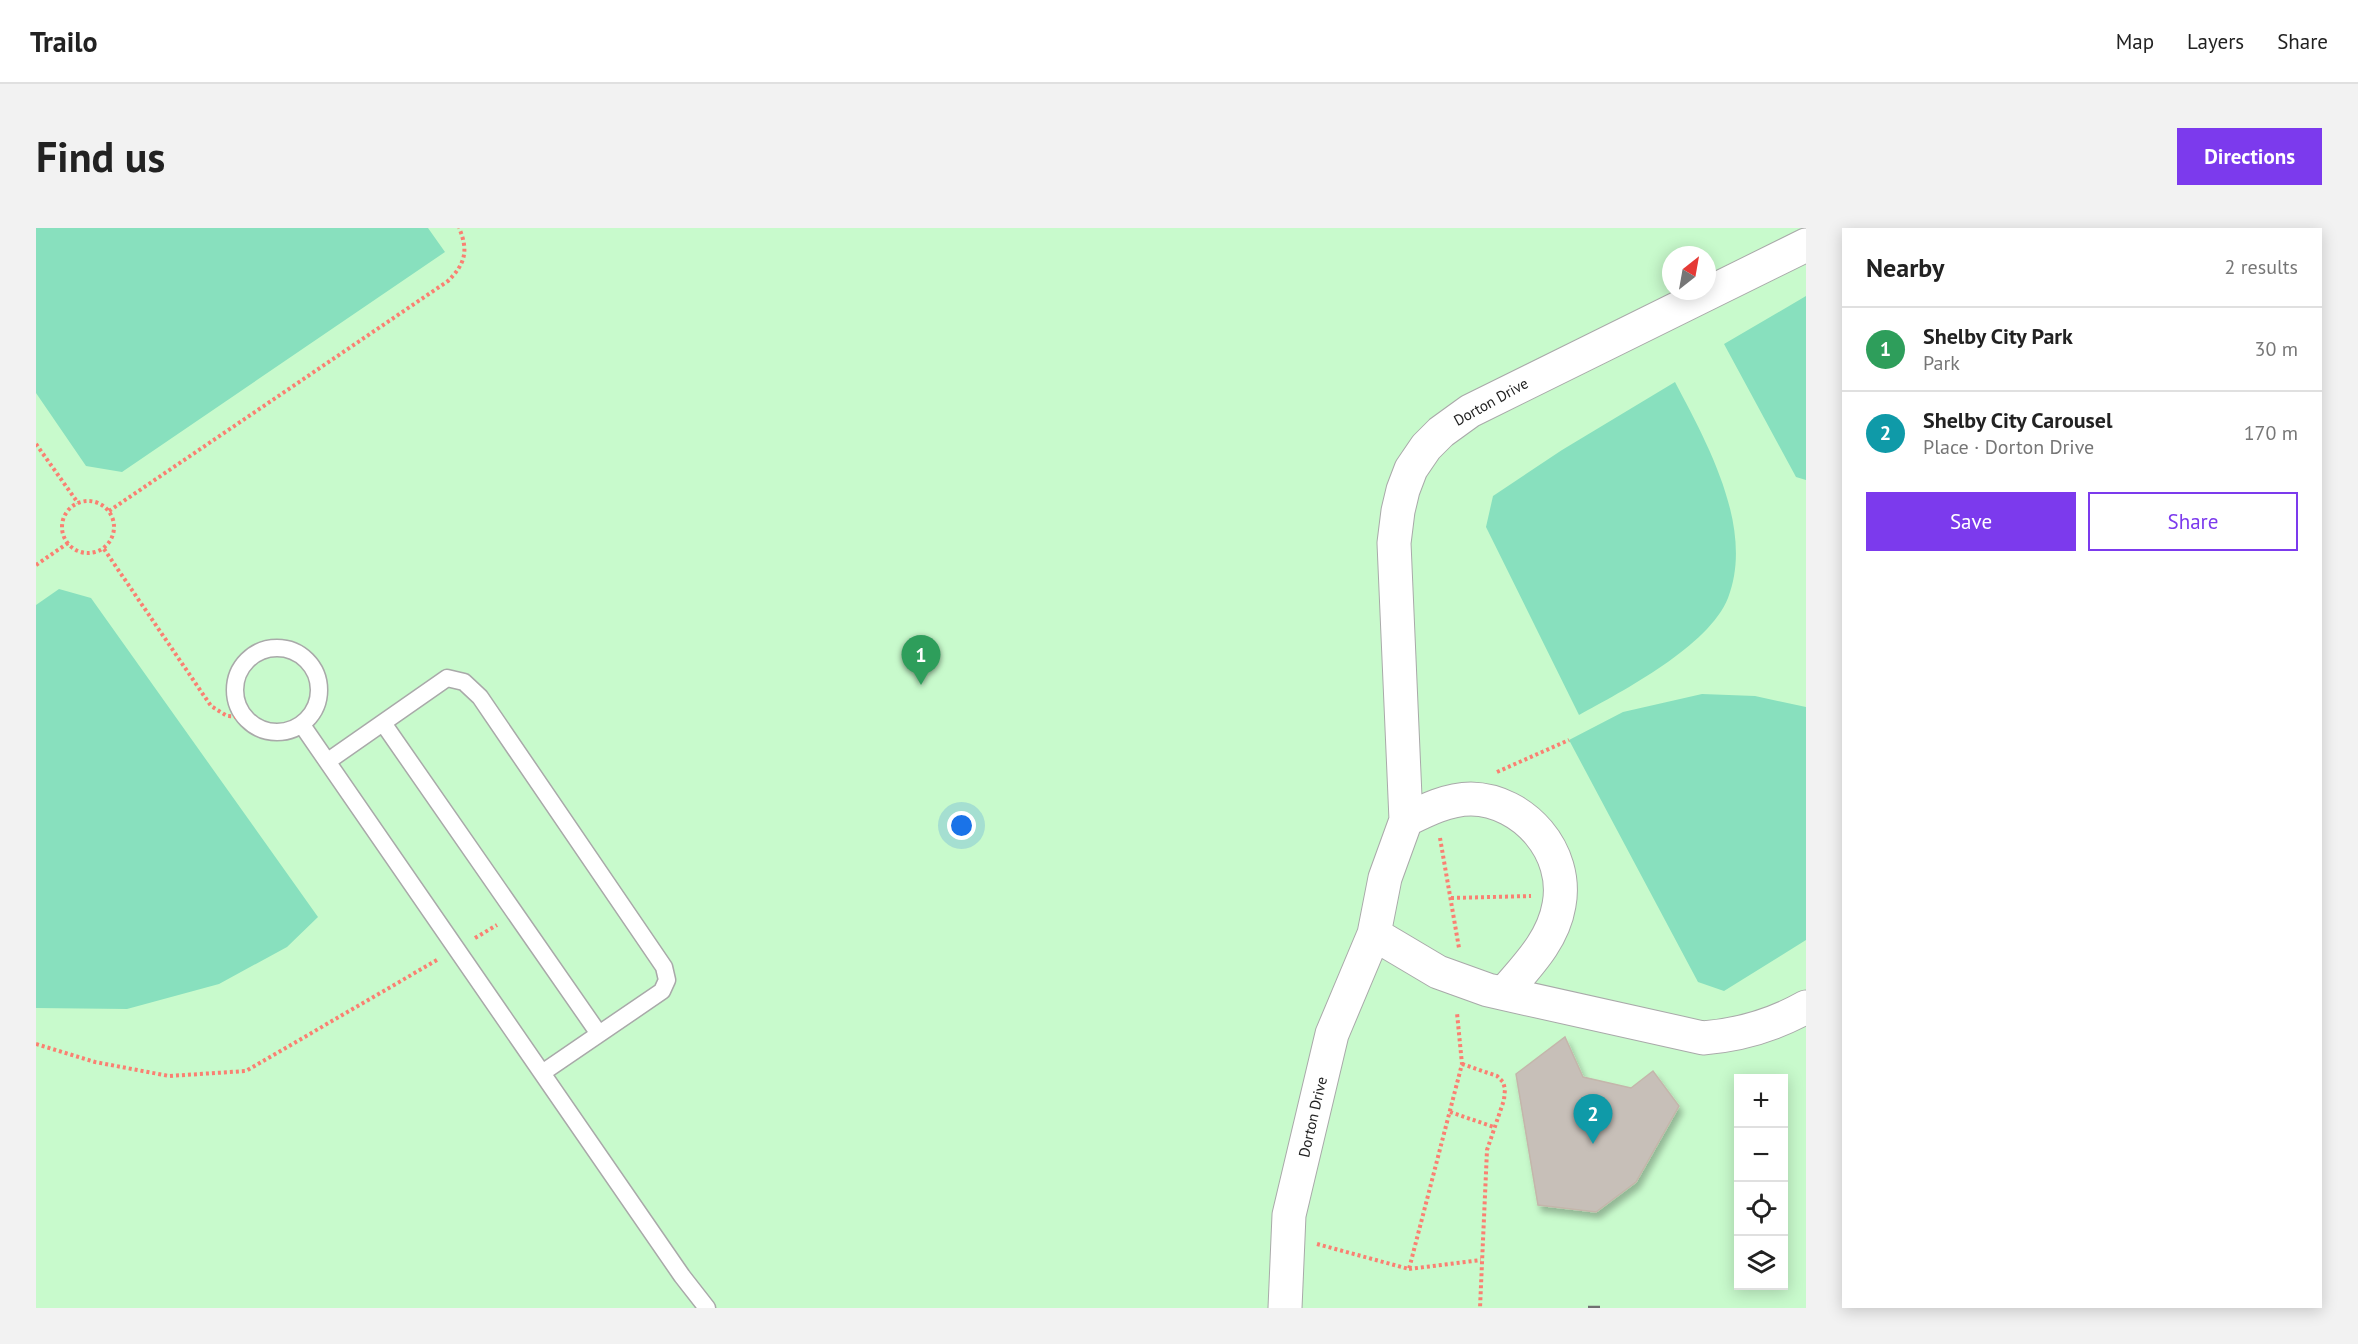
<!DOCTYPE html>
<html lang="en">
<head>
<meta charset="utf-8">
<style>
	:root { --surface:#fff; --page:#f2f2f2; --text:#222; --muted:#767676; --line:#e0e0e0; --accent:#7c3aed }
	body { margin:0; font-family:"PT Sans",sans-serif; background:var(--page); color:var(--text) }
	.controls { position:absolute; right:18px; bottom:18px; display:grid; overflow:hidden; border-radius:0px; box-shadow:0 3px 15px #0003 }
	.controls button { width:54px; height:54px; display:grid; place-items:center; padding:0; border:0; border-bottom:2px solid var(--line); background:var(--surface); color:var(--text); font:30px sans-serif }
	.compass { position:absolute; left:1626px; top:18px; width:54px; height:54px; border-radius:50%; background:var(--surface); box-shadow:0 3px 15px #0003; rotate:31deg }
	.you { position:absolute; left:926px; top:598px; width:21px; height:21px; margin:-15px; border:4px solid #fff; border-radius:50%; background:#1a73e8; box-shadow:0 0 0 9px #1a73e833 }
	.badge { display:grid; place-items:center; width:39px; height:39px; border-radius:50%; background:var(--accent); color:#fff; font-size:20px; font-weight:700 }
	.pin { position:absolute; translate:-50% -50px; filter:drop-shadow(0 2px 3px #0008) }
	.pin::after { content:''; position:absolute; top:32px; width:21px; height:18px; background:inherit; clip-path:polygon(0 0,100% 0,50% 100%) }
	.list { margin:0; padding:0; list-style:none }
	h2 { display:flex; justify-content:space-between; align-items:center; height:78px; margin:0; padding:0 24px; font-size:26px }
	h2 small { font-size:20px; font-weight:400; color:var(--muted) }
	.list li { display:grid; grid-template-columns:39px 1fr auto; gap:18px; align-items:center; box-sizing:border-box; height:84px; padding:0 24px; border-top:2px solid var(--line) }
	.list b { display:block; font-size:22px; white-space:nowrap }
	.list p { margin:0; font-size:20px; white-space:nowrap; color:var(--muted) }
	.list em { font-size:20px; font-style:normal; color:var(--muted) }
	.actions { display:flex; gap:12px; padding:18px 24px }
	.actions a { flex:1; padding:14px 0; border:2px solid var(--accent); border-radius:0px; text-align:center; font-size:21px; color:var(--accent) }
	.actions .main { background:var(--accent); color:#fff }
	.icon { flex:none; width:33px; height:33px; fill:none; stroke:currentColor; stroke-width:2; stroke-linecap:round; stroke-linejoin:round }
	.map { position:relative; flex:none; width:1770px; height:1080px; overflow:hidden; border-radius:0px }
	header { display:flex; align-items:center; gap:36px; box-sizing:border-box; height:84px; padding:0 30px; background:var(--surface); border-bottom:2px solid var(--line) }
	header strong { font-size:28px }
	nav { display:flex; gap:33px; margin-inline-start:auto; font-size:21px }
	.intro { display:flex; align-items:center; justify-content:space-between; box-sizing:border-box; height:144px; padding:0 36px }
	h1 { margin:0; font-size:42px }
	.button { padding:15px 27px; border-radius:0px; background:var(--accent); color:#fff; font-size:21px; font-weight:700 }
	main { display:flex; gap:36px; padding:0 36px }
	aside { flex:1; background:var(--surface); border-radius:0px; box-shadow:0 3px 15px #0003 }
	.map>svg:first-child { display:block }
	.park { fill:#c8facc; fill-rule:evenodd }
	.pitch { fill:#88e0be }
	.building { fill:#c7bfb8; stroke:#c4b6ab; stroke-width:1.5; filter:url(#shadow) }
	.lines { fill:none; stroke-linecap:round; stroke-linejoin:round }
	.service-casing { stroke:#a9a9a9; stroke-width:19 }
	.minor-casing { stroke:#a9a9a9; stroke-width:35 }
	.path { stroke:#fa8072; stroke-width:4; stroke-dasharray:3 3; stroke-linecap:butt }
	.service { stroke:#fff; stroke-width:16 }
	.minor { stroke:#fff; stroke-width:33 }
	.rail { stroke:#707070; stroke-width:4.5; stroke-dasharray:12 12; stroke-linecap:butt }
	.labels { text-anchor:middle; stroke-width:5; stroke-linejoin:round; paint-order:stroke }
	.street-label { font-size:15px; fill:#222; stroke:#fff }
</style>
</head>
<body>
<header>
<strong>Trailo</strong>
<nav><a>Map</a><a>Layers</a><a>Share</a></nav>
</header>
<div class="intro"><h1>Find us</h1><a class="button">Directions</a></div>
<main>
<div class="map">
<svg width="1770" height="1080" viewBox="0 0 1770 1080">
	<defs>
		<filter id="shadow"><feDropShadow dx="3.5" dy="6" stdDeviation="3" flood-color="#0004"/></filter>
	</defs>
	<rect width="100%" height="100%" fill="#f2efe9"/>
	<!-- park -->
	<path class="park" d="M0,0H1770V1080H0ZM1635,27H1671V63H1635ZM1702,850H1748V1058H1702Z"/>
	<!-- pitch -->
	<path class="pitch" d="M0,0H392L409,24L86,244L50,238L0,165Z
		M1770,68V252L1760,249L1688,116Z
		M1639,154C1671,215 1719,300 1692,370C1673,418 1587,463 1543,487L1450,299L1457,268L1526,222Z
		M23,361L55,370L282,689L251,719L183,756L91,781L0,780V377Z
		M1666,466L1719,468L1770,479V712L1688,763L1662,754L1533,512L1587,484Z"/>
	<!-- building -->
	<path class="building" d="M1529,809L1547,849L1595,860L1617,843L1643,878L1600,954L1560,984L1502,977L1480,846Z"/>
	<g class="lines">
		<!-- service casing -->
		<g class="service-casing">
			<path id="service" d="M199 462a42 42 0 1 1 84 0a42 42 0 1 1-84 0Z
				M347,495L563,806
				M266,497L646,1048L671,1080
				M292,533L411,450L428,454L444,469L628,739L631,752L626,763L506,845"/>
		</g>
		<!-- minor casing -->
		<g class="minor-casing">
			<path id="minor" d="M1370,592C1390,582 1412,571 1435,571C1488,572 1533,624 1523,677C1517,713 1490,739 1468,765
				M1338,706L1402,744L1452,762L1667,810C1704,807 1738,797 1770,779
				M1249,1080L1253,987L1296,806L1338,706L1349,650L1370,592L1358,315L1362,283L1367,262L1375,241L1390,219L1405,204L1434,183L1770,17"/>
		</g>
		<!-- path -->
		<path class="path" d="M0,216L42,275
			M26 299a26 26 0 1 1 52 0a26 26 0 1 1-52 0Z
			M73,283L412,53C429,36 433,23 423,0
			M68,321L175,478L191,488L209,489
			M0,337L32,315
			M1461,544L1533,512
			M1404,610L1423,720
			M1415,670L1495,668
			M439,710L461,697
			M0,816L59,834L133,848L210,843L401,732
			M1426,836L1461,848L1467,854L1469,861L1468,872L1451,922L1444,1080
			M1414,884L1458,899
			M1281,1016L1373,1041L1426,836L1421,785
			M1373,1041L1445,1032"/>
		<!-- service -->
		<use href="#service" class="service"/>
		<!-- minor -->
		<use href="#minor" class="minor"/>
		<!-- rail -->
		<path class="rail" d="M1552,1080H1566"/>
	</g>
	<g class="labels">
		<!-- street labels -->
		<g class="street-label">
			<text transform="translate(1455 174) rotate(-29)" y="5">Dorton Drive</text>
			<text transform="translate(1277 889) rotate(-77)" y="5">Dorton Drive</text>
		</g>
	</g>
</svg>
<div class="controls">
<button>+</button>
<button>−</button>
<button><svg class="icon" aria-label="locate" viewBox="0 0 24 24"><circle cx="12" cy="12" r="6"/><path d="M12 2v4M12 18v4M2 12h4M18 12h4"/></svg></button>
<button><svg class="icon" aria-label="layers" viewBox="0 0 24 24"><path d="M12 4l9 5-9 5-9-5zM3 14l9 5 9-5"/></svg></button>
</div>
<svg class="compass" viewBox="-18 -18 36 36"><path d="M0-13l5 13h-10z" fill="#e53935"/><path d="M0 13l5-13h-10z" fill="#767676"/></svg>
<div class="you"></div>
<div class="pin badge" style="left:885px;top:457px;background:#2e9e5b">1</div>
<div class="pin badge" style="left:1557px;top:916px;background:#0f9aa8">2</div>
</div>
<aside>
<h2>Nearby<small>2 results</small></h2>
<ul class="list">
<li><span class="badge" style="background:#2e9e5b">1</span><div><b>Shelby City Park</b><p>Park</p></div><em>30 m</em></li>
<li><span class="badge" style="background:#0f9aa8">2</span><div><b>Shelby City Carousel</b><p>Place · Dorton Drive</p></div><em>170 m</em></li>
</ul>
<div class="actions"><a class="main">Save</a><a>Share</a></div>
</aside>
</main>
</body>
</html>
